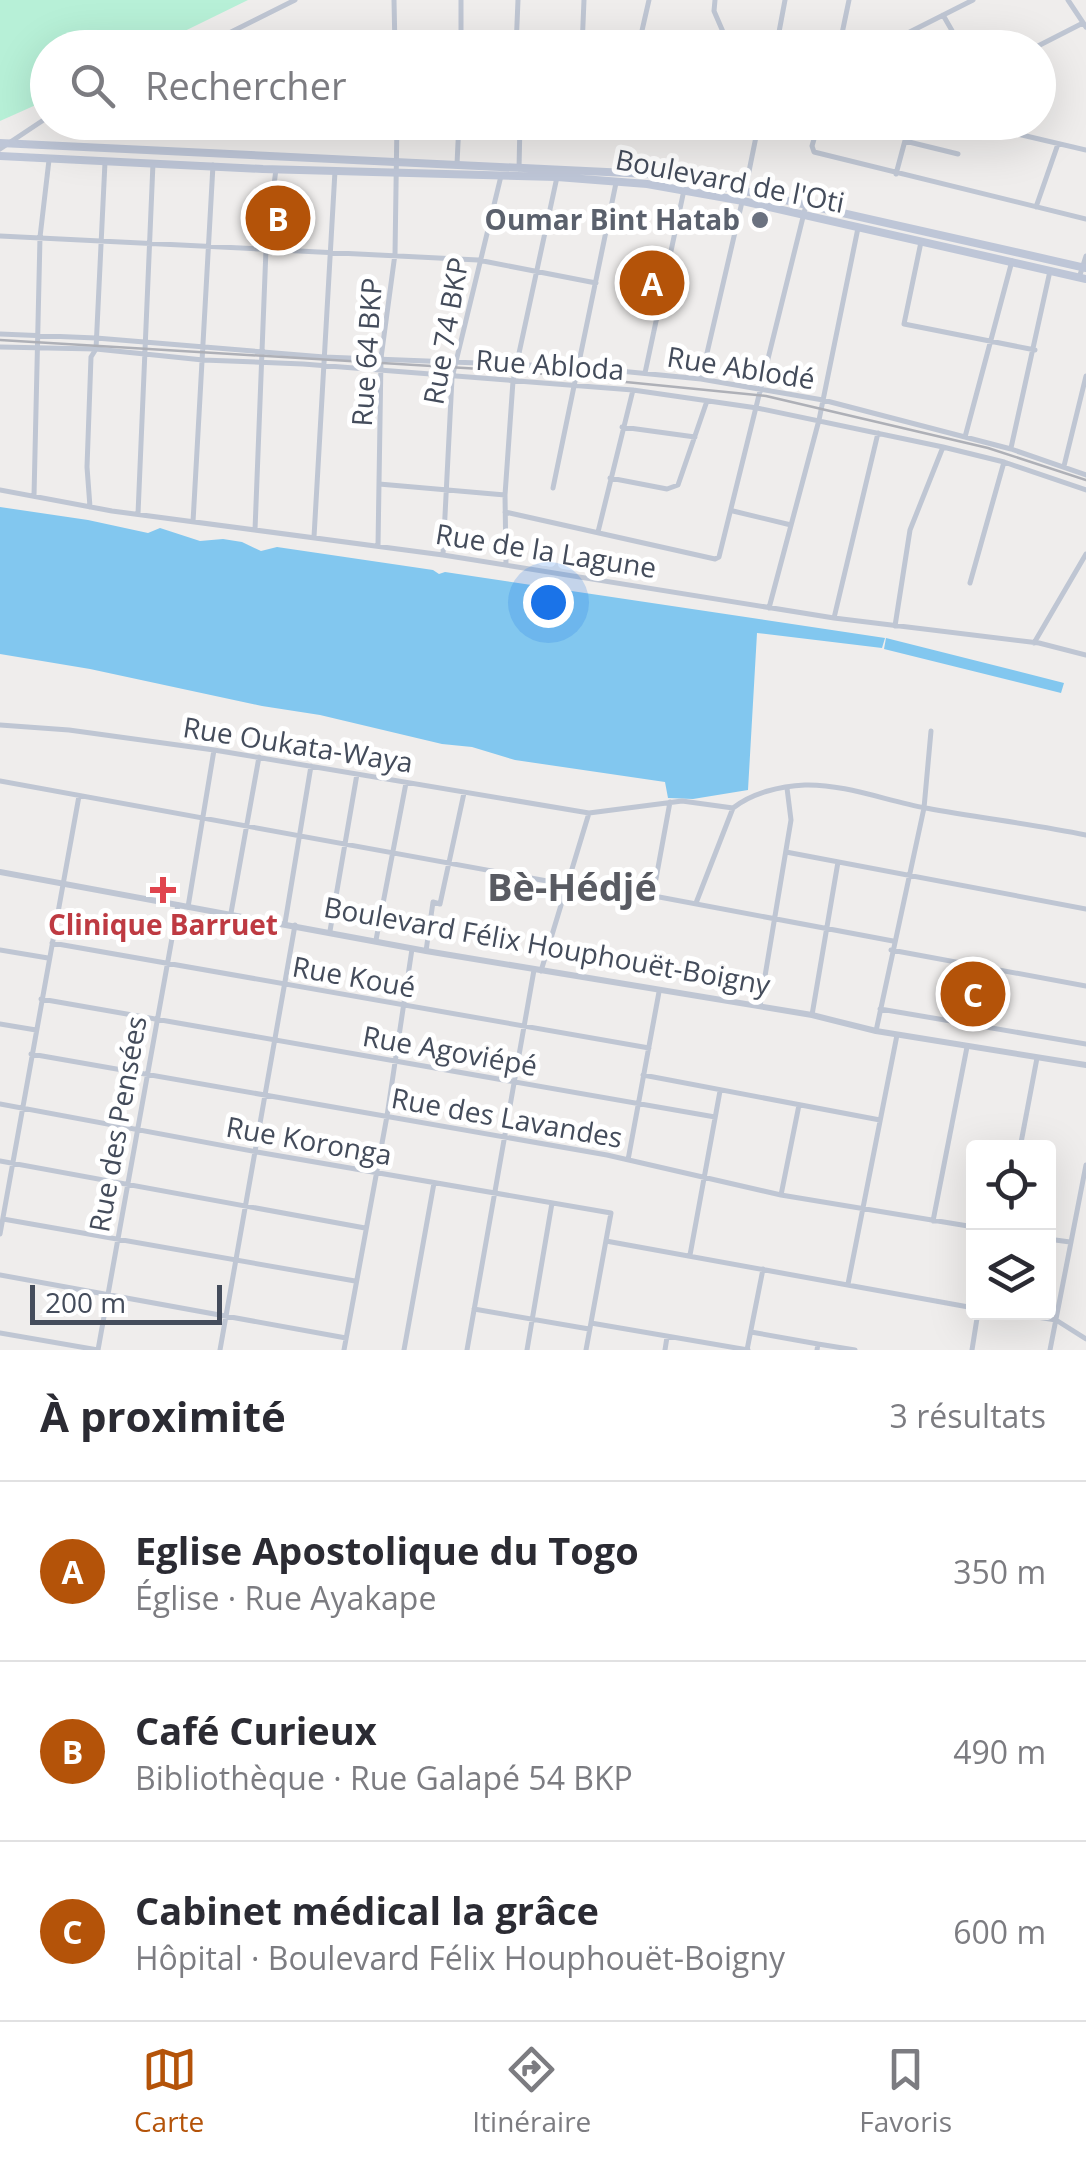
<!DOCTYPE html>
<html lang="fr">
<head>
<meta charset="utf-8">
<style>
	:root { --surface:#fff; --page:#f2f2f3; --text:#2b2b33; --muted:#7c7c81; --line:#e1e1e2; --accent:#b45309 }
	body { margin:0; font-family:"Open Sans",sans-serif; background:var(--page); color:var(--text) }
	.controls { position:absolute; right:30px; bottom:30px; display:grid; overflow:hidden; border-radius:10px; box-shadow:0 10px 40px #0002 }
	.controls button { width:90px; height:90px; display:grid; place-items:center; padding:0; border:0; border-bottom:2px solid var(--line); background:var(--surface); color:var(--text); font:50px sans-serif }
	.scale { position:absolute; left:30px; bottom:25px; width:192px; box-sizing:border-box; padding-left:10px; border:5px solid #444c5b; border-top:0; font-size:28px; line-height:35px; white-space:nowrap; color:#444c5b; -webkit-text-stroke:8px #fff; paint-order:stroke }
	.you { position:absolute; left:548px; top:602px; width:35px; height:35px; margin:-25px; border:8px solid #fff; border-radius:50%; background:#1a73e8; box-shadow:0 0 0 15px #1a73e833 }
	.badge { display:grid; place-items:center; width:65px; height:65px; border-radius:50%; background:var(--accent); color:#fff; font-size:32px; font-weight:700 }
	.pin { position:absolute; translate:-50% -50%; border:5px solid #fff; box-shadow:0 2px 10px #0006 }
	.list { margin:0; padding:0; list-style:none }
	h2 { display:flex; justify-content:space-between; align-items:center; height:130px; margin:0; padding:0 40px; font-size:42px }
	h2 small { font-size:32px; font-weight:400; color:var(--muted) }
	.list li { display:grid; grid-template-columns:65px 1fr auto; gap:30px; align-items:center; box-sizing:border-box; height:180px; padding:0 40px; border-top:2px solid var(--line) }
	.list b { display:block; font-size:38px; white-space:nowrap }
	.list p { margin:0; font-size:32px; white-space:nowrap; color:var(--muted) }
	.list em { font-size:32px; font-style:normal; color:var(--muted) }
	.icon { flex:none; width:55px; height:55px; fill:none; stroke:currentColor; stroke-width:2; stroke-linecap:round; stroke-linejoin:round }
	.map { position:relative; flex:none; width:1086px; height:1350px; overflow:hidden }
	.search { position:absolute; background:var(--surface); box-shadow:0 10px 40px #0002; left:30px; right:30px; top:30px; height:110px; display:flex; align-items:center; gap:25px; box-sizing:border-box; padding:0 35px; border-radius:55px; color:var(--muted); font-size:38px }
	.sheet { height:670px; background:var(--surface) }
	nav { display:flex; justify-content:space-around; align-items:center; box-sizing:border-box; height:140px; border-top:2px solid var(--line); background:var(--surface); font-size:28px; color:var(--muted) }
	nav a { display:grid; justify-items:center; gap:5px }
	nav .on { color:var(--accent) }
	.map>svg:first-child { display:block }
	.green { fill:#b7f0d7 }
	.water { fill:#82c7ef }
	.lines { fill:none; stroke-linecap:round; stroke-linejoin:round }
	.minor { stroke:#bfc6d3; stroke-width:5 }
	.tertiary { stroke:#bfc6d3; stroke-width:6 }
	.secondary { stroke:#bec6d7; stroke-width:8 }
	.rail { stroke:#aeb0b7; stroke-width:2.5 }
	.worship-dot { fill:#6b7280; stroke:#fff; stroke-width:4 }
	.health-dot { fill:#e0444e; stroke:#fff; stroke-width:4 }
	.labels { text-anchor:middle; stroke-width:10; stroke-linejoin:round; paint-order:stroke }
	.street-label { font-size:28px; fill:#444c5b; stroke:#fff }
	.worship-label { font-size:28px; font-weight:bold; fill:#5b616d; stroke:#fff; text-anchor:end }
	.health-label { font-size:28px; font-weight:bold; fill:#be3a42; stroke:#fff }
	.district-label { font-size:38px; font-weight:bold; fill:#595b62; stroke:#fff }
</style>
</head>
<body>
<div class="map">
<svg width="1086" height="1350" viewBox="0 0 1086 1350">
	<rect width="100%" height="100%" fill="#efedec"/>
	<!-- green -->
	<path class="green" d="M0,0H248L152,47L48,48L47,100L0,121Z"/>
	<!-- water -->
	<path class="water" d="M0,507L88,520L148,533L160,528L200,541L223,539L242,542L261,551L277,547L433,570L439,574L445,572L885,638L882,648L757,633L748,790L693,799L668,798L665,782L515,760L472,747L442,744L320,715L262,706L90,669L0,654Z
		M886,638L1064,683L1061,693L888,650L884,649Z"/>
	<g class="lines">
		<!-- minor -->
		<path class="minor" d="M394,0L395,48
			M715,0L714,11L730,48
			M1068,0L1086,27
			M943,15L962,48
			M199,48L295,0
			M461,48V0
			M516,48L518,0
			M582,48L584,0
			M638,48L649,0
			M776,48L785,0
			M839,48L849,0
			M878,48L973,0
			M1034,48L1083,23
			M819,122L812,146L814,152L1086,219
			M1005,131L1086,150
			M905,141L958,154
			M0,149L48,117
			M457,164L459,122
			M519,169L520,122
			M896,174L910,122
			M745,191L759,122
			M1036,207L1058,144
			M0,236L478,260L596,283
			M921,242L904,324L1035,350
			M1079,278L1086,256
			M0,334L96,338L324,357L579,367L701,379L823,400L1011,449L1086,475
			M0,347L96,349L203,360L303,364L633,390L757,408L943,447L1004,462L1086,490
			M645,373L684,190
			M701,379L742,202
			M622,427L695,437
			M965,437L1012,261
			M1011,448L1050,271
			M1064,466L1086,376
			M610,478L667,489L678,485L707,401
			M379,484L505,495
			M553,488L616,183
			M0,490L112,511L443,555L834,618L1039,643L1086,655
			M34,496L40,237L49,160
			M90,507L87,467L91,357L96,349L105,162
			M733,511L791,525
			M505,512L715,559L719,557L806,205
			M138,514L153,163
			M193,522L213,165
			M255,530L266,249L276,169
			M598,532L633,390
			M314,537L335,171
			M378,546L381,358L395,254L397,122
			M443,555L452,378L501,176
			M506,564L505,495L513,381L557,177
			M970,583L1004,462
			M769,608L819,420L858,228
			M834,618L878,433
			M895,626L910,530L943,447
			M1034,643L1086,554
			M0,725L69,730L214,750L589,813L682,801L733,808C752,793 780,786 805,785C845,784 887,801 926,808C979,818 1033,824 1086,835
			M0,781L569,885
			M786,852L1086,909
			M622,890L893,941
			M653,895L670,802
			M696,903L733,808
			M188,907L214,750
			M231,913L259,757
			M285,923L311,766
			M330,931L357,774
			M376,940L406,783
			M52,943L649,1048
			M0,950L48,958
			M891,950L1086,986
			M426,951L433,902L440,904L464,793
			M541,971L589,813
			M41,999L715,1117
			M760,1006L791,820L787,788
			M880,1009L1086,1044
			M812,1015L838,862
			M0,1024L36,1030
			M876,1031L924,808L931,731
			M31,1054L607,1155L781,1195L974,1227
			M643,1075L880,1120
			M0,1104L257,1152L611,1213L586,1350
			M1020,1148L1037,1058
			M628,1160L659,992
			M0,1161L365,1228
			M781,1195L799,1105
			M3,1219L355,1281
			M933,1221L967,1047
			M0,1234L79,796
			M1048,1239L1070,1242
			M606,1241L974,1308
			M690,1255L720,1091
			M0,1275L346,1338
			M848,1284L897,1035
			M474,1309L589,1329
			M1006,1312L1056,1320L1086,1339
			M591,1323L748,1350
			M751,1332L818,1344L817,1350
			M0,1333L98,1350
			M818,1344L855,1350
			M98,1350L178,905
			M220,1350L295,925
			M344,1350L387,1116L412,949
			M404,1350L434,1183
			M467,1350L534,970
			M527,1350L552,1203
			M665,1350L667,1337
			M747,1350L763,1269
			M972,1350L978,1312
			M1050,1350L1086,1165"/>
		<!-- tertiary -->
		<path class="tertiary" d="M0,872L426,951L812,1015L876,1031L1086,1065"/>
		<!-- secondary -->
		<path class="secondary" d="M0,143L648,174L745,191L1086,268
			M0,156L263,169L557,177L647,184L743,201L1086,279"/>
		<!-- rail -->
		<path class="rail" d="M0,340L515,371L766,396L988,448L1086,480"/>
	</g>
	<!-- markers -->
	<circle class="worship-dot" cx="760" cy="220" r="10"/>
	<path class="health-dot" d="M158 875h10v10h10v10h-10v10h-10v-10h-10v-10h10z"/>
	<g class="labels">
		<!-- street labels -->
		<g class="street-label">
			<text transform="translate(730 181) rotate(11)" y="10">Boulevard de l'Oti</text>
			<text transform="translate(446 331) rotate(-80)" y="10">Rue 74 BKP</text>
			<text transform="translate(367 352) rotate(-86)" y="10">Rue 64 BKP</text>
			<text transform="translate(550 365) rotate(4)" y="10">Rue Abloda</text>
			<text transform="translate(741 368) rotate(9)" y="10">Rue Ablodé</text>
			<text transform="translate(546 551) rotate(9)" y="10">Rue de la Lagune</text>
			<text transform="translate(298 745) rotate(9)" y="10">Rue Oukata-Waya</text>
			<text transform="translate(547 946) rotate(10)" y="10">Boulevard Félix Houphouët-Boigny</text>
			<text transform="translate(354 977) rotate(10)" y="10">Rue Koué</text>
			<text transform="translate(450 1051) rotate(10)" y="10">Rue Agoviépé</text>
			<text transform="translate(507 1118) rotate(10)" y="10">Rue des Lavandes</text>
			<text transform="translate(118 1124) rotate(-80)" y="10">Rue des Pensées</text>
			<text transform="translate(309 1141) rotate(10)" y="10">Rue Koronga</text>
		</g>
		<!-- worship labels -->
		<g class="worship-label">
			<text x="740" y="230">Oumar Bint Hatab</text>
		</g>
		<!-- health labels -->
		<g class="health-label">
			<text x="163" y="935">Clinique Barruet</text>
		</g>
		<!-- district labels -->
		<g class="district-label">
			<text x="572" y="901">Bè-Hédjé</text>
		</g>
	</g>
</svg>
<div class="controls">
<button><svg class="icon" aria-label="locate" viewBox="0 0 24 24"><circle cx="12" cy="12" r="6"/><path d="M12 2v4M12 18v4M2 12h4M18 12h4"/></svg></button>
<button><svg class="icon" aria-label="layers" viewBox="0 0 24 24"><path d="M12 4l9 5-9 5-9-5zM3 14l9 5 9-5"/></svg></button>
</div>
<div class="scale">200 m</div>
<div class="you"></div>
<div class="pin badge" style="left:652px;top:283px">A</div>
<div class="pin badge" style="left:278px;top:218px">B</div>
<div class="pin badge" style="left:973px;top:994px">C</div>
<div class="search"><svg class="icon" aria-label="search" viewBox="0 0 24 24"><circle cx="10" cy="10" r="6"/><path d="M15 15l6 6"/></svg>Rechercher</div>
</div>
<section class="sheet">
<h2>À proximité<small>3 résultats</small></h2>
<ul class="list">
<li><span class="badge">A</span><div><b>Eglise Apostolique du Togo</b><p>Église · Rue Ayakape</p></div><em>350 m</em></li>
<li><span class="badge">B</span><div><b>Café Curieux</b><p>Bibliothèque · Rue Galapé 54 BKP</p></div><em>490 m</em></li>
<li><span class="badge">C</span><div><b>Cabinet médical la grâce</b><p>Hôpital · Boulevard Félix Houphouët-Boigny</p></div><em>600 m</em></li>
</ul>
</section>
<nav>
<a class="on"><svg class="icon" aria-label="map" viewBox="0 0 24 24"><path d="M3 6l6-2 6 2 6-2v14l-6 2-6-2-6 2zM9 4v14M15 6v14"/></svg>Carte</a>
<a><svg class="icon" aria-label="directions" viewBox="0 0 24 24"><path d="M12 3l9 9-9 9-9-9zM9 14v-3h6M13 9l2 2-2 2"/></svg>Itinéraire</a>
<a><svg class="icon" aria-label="saved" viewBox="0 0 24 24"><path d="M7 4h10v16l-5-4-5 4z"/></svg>Favoris</a>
</nav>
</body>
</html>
